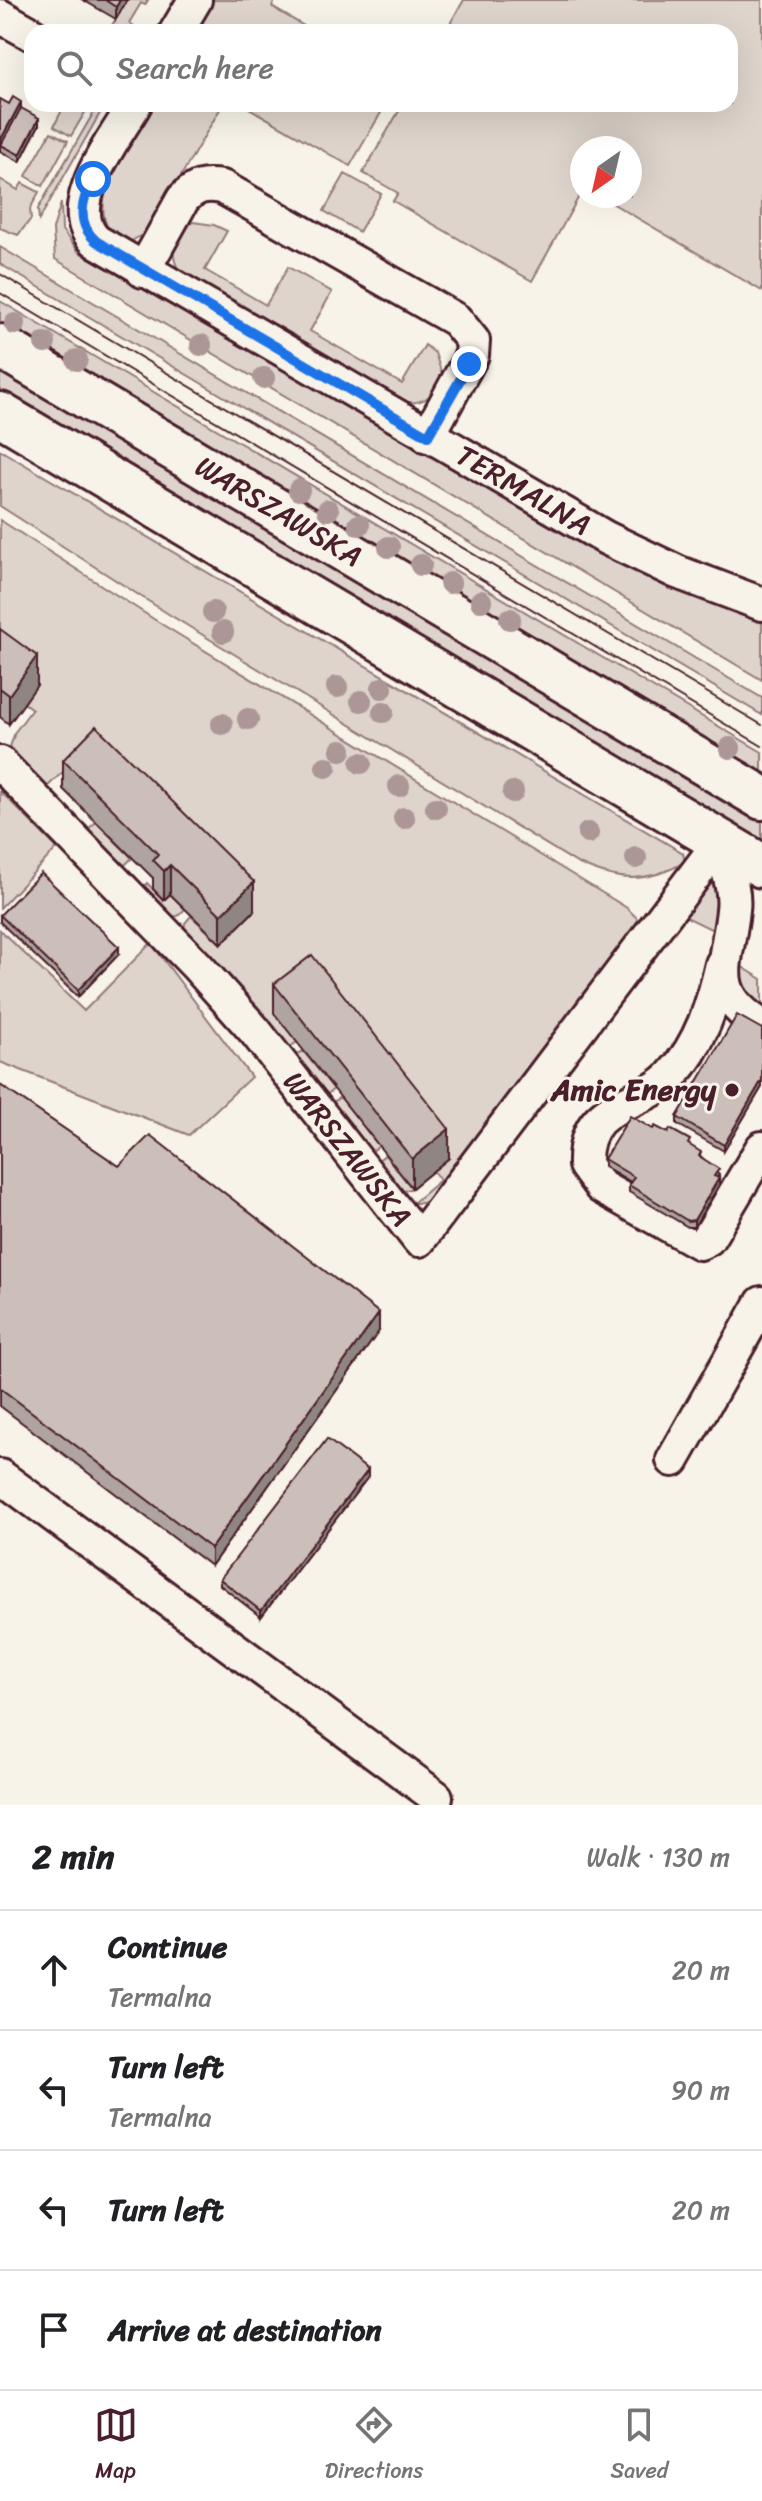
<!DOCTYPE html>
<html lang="en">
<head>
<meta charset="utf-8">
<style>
	:root { --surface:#fff; --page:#f2f2f2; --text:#202124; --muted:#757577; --line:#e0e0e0; --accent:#4a1f2b }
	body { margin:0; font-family:Sriracha,sans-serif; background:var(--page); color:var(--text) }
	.compass { position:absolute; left:570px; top:136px; width:72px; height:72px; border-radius:50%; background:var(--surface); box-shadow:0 8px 32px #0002; rotate:214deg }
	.stop { position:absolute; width:24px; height:24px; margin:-18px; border:6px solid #1a73e8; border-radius:50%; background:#fff }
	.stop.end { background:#1a73e8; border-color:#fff; box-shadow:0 2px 8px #0008 }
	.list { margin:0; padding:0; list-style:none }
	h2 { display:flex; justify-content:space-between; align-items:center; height:104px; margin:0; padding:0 32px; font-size:34px }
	h2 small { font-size:26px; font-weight:400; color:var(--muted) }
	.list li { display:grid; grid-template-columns:52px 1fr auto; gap:24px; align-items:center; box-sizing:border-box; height:120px; padding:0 32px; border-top:2px solid var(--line) }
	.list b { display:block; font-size:30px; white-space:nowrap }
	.list p { margin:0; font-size:26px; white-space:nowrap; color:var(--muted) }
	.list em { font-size:26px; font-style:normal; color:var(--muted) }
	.icon { flex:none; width:44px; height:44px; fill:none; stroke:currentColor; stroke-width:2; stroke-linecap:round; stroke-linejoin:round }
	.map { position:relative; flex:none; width:762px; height:1805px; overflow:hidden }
	.search { position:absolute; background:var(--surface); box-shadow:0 8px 32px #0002; left:24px; right:24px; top:24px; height:88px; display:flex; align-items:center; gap:20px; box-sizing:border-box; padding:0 28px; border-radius:24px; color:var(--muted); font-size:30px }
	.sheet { height:584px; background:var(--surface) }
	nav { display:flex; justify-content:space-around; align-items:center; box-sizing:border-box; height:112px; border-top:2px solid var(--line); background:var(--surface); font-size:22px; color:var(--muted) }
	nav a { display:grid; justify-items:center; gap:4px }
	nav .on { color:var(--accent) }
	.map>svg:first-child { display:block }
	.green { fill:#ded4cc; stroke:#947a7c; stroke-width:2 }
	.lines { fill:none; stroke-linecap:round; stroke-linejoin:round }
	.minor-casing { stroke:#4a1f2b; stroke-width:38 }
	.major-casing { stroke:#4a1f2b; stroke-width:48 }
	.minor { stroke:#f7f3e8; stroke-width:32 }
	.major { stroke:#f7f3e8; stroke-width:42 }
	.tram { stroke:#4a1f2b; stroke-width:2 }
	.tree { fill:#ac9796 }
	.wall { fill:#afa49f; stroke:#4a1f2b; stroke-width:2 }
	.shaded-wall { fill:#8f8682; stroke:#4a1f2b; stroke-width:2 }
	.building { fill:#ccbfb9; stroke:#4a1f2b; stroke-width:2 }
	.route { stroke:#1a73e8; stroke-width:10 }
	.poi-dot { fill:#4a1f2b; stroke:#f7f3e8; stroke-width:3 }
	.labels { text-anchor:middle; stroke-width:6; stroke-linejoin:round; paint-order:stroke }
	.street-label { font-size:30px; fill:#4a1f2b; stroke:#f7f3e8 }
	.poi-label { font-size:30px; font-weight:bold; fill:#4a1f2b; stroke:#f7f3e8; text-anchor:end }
</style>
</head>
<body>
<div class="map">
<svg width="762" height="1805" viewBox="0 0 762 1805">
	<rect width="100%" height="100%" fill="#f7f3e8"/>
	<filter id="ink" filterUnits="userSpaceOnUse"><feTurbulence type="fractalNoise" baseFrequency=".0125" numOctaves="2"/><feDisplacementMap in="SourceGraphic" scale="16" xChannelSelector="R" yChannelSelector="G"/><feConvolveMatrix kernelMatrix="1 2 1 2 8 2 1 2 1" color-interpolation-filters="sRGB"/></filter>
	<g filter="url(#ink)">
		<!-- green -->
		<path class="green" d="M127,0H148L145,5L141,3L129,23L133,26L130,31L108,32Z
			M213,0H275L272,7L314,32H194Z
			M464,0H762V291L600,196H630V148H582V191L532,281L393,201L398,193L363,173L403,104H730V32H445Z
			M65,104H90L71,136L54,126Z
			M153,104H223L149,231L128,243C68,220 134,137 153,104Z
			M242,104H386L350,166Z
			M98,105L103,108L39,220L38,209Z
			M51,132L68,141L43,186L26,176Z
			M345,174L381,194L359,232L324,211Z
			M0,179L18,190L22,183L39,192L30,209L31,219L18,235L0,228Z
			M61,203L62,230L79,252L611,559L670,587L762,621V680L55,259L53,229Z
			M193,222L214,225L227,231L205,270L266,305L288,267L332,292L310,331L402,384L425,345L435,353L443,377C431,398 423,407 397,400L183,275C167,258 173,234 193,222Z
			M0,247L762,698V715L0,264Z
			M0,301L762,752V780L0,329Z
			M0,365L762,816V850L0,398Z
			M0,450L683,853L685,862C645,884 618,882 577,863L170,615L0,506Z
			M0,520L163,625L627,908L638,919L637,928L427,1203H413L440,1180L433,1171L449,1158L274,1013L297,1042L289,1048L281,1047L184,933L185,923L191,916L221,944L254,910L73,762L45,789L8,753L15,732L32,709L24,703L0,658Z
			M0,791L57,848L0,908Z
			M96,822L132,858L125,865L117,866L88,835V829Z
			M711,881L718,900L715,931L682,915Z
			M147,883L163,900L170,894L185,909L178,916L168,917L141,889Z
			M0,930L84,1011L151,943L251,1077L189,1135L0,1062Z
			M734,962L762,979V1015L747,1000Z
			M303,1051L334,1089L326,1095L318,1093L295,1056Z
			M340,1097L379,1146L371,1152L331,1110L332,1103Z
			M385,1155L412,1188L397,1194L377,1161Z"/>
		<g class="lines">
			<!-- minor casing -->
			<g class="minor-casing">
				<g id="minor">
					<path d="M0,16L32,34"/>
					<path d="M176,32L195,0"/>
					<path id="s1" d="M135,104C116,138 59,207 96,241L606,538L677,572L762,604"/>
					<path d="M143,271L183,199C196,186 204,184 222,187L456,320L473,341L472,355L428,436"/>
					<path id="s2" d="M0,763L197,966L255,1031L419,1240L720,842"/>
					<path d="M720,842C725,863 736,888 733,910C728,962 705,992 762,1026"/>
					<path d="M722,964C713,1003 701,1044 672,1075C640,1109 583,1099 585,1165L601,1187L700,1243L708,1239L762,1148"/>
					<path d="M673,1460L762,1303"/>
					<path d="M0,1476L436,1797"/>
				</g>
			</g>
			<!-- major casing -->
			<g class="major-casing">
				<g id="major">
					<path id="s3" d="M0,346L762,798"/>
					<path d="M0,414L762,866"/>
				</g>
			</g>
			<!-- minor -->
			<use href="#minor" class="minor"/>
			<!-- major -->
			<use href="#major" class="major"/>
			<!-- tram -->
			<path class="tram" d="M0,274L762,725
				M0,293L762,746"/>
		</g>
		<!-- trees -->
		<g class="tree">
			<circle cx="15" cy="324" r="11"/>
			<circle cx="45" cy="343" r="11"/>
			<circle cx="201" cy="345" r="11"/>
			<circle cx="77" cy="360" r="11"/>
			<circle cx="264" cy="378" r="11"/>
			<circle cx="299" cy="490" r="11"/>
			<circle cx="328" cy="510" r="11"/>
			<circle cx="359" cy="525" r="11"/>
			<circle cx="389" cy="547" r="11"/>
			<circle cx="421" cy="565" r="11"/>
			<circle cx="450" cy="583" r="11"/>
			<circle cx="481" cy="601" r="11"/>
			<circle cx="213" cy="612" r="11"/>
			<circle cx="510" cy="619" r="11"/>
			<circle cx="223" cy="632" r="11"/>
			<circle cx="337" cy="687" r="11"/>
			<circle cx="382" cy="688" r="11"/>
			<circle cx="361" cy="701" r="11"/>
			<circle cx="383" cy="712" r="11"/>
			<circle cx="248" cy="719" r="11"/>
			<circle cx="222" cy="724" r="11"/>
			<circle cx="730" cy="748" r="11"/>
			<circle cx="341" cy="750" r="11"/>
			<circle cx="361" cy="763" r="11"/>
			<circle cx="326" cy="767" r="11"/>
			<circle cx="399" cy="786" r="11"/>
			<circle cx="513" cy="792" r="11"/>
			<circle cx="436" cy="808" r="11"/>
			<circle cx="404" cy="818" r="11"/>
			<circle cx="588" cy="833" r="11"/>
			<circle cx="636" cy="858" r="11"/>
		</g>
		<!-- wall -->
		<path class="wall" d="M83,0H127L116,19Z
			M0,99L9,104L21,108L39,125L20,162L0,151Z
			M0,629L37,685L9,724L0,717Z
			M63,760L254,911L221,944L170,894L164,900L153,889V878L63,789Z
			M0,915L119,954L78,997L0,922Z
			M274,984L449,1158L412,1188L274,1013Z
			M762,1029V1087L724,1151L677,1124V1117Z
			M0,1085L119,1166L379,1331L211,1566L0,1406Z
			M653,1129L690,1145L719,1175L717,1177L719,1185L694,1227H688L629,1192V1185L631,1182L604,1166V1159Z
			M368,1477L261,1617L220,1585V1579Z"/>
		<!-- shaded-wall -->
		<path class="shaded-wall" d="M120,0H127L116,19V7Z
			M21,102V114L1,145V139Z
			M39,118V125L20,162V155Z
			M37,656V685L9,724V695Z
			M170,865V894L164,900V871Z
			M254,882V911L221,944V915Z
			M119,947V954L78,997V990Z
			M762,1080V1087L724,1151V1145Z
			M449,1129V1158L412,1188V1159Z
			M719,1178V1185L694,1227V1220Z
			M379,1313V1331L211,1566V1548Z
			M368,1470V1477L261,1617V1611Z"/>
		<!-- building -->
		<path class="building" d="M105,0H120L116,7Z
			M13,97L21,102L1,139L0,138V99L9,104Z
			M21,108L39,118L20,155L1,145Z
			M0,629L37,656L9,695L0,688Z
			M96,726L254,882L221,915L170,865L164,871L153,860L158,854L63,760Z
			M41,873L119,947L78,990L0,915Z
			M312,955L449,1129L412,1159L274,984Z
			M737,1015L762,1029V1080L724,1145L677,1117Z
			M0,1085L119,1166L150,1135L379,1313L211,1548L0,1388Z
			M630,1116L653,1129L655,1126L668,1133L670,1129L690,1140L688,1144L701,1152L699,1156L719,1169L714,1176L719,1178L694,1220L688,1221L629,1185L634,1177L604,1159Z
			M327,1439L368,1470L261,1611L220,1579Z"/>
	</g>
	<g class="lines" filter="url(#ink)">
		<!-- route -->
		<path class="route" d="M93,179C81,201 76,223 96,241L428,436L469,364"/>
	</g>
	<!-- markers -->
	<circle class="poi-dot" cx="732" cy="1090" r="8"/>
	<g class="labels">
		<!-- street labels -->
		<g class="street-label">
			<text dy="10" stroke="none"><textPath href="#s1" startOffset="648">TERMALNA</textPath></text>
			<text dy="10" stroke="none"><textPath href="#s3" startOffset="324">WARSZAWSKA</textPath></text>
			<text dy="10" stroke="none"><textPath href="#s2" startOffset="520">WARSZAWSKA</textPath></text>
		</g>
		<!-- poi labels -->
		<g class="poi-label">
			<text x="716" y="1100">Amic Energy</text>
		</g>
	</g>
</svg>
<svg class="compass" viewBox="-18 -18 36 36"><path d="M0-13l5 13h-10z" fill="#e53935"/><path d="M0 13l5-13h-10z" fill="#757577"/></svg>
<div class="stop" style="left:93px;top:179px"></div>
<div class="stop end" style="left:469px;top:364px"></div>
<div class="search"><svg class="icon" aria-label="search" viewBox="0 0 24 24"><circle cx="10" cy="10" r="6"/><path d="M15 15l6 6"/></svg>Search here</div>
</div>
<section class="sheet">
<h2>2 min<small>Walk · 130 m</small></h2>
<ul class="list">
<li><svg class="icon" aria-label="ahead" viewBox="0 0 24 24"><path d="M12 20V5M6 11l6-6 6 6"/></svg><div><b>Continue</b><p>Termalna</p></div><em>20 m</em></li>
<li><svg class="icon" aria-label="left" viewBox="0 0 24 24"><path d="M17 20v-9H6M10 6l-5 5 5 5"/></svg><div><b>Turn left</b><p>Termalna</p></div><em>90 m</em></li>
<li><svg class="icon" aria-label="left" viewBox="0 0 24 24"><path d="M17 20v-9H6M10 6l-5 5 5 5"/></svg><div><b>Turn left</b></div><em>20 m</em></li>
<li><svg class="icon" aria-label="arrive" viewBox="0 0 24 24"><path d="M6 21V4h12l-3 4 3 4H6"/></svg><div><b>Arrive at destination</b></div></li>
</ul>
</section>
<nav>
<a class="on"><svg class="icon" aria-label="map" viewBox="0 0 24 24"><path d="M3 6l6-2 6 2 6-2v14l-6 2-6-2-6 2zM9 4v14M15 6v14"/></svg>Map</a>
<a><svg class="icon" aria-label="directions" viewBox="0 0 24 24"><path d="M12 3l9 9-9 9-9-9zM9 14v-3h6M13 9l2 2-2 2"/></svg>Directions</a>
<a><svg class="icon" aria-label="saved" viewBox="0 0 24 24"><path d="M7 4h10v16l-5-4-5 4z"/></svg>Saved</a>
</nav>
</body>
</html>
